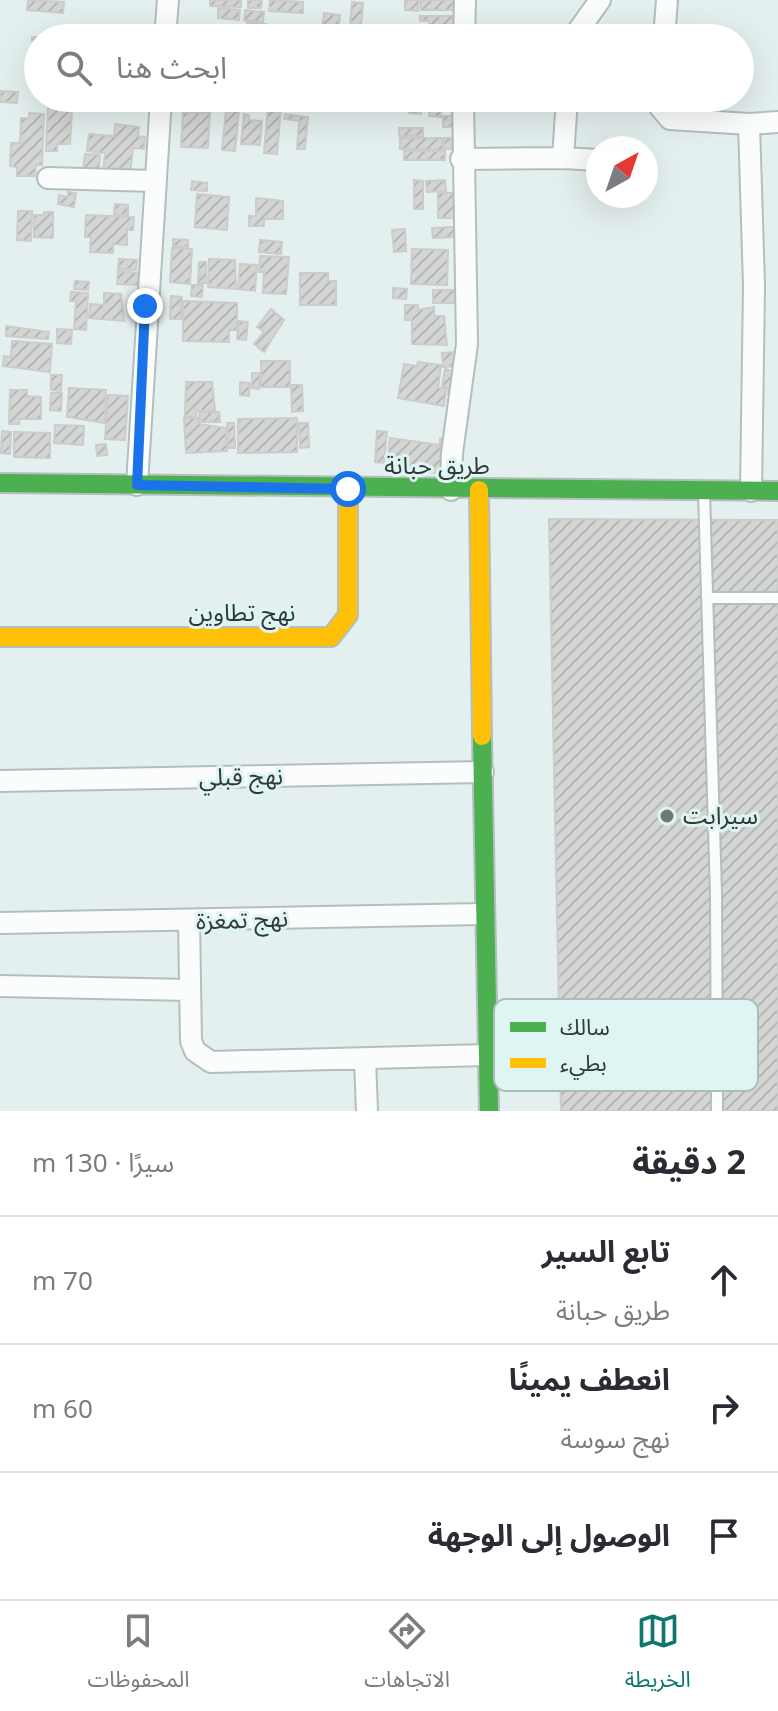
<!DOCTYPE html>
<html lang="ar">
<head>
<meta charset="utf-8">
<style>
	:root { --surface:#fff; --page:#f2f2f3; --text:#2b2b33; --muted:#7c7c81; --line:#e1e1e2; --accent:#0f766e }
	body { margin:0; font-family:"Noto Sans","Noto Sans Arabic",sans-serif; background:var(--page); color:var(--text); direction:rtl }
	.compass { position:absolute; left:586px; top:136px; width:72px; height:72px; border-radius:50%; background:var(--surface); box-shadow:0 8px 32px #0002; rotate:40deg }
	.stop { position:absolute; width:24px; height:24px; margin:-18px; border:6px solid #1a73e8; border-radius:50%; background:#fff }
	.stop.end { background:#1a73e8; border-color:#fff; box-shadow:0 2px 8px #0008 }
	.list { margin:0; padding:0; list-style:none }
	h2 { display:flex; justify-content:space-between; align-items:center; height:104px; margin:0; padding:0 32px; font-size:34px }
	h2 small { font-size:26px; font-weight:400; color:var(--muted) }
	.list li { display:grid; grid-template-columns:52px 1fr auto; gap:24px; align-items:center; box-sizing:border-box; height:128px; padding:0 32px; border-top:2px solid var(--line) }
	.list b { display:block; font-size:30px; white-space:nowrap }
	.list p { margin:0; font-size:26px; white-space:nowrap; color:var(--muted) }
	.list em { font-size:26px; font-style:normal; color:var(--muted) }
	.icon { flex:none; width:44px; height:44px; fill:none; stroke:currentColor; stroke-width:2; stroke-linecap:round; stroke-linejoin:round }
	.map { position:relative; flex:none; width:778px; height:1111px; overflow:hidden; direction:ltr }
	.search { position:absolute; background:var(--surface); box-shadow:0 8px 32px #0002; left:24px; right:24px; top:24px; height:88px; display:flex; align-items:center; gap:20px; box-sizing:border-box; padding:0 28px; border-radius:44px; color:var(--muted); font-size:30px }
	.sheet { height:488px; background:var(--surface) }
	nav { display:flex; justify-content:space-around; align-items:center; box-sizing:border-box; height:112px; border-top:2px solid var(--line); background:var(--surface); font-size:22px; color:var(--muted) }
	nav a { display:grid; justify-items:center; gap:4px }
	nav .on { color:var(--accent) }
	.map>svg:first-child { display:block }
	.building { fill:url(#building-hatch); stroke:#cbcccb; stroke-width:2 }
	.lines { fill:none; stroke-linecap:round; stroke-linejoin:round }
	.lane-casing { stroke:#b5bebe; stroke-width:14 }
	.street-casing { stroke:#b5bebe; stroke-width:24 }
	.fast-casing { stroke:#b5bebe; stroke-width:22 }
	.slow-casing { stroke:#b5bebe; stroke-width:22 }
	.lane { stroke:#fbfdfd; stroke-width:10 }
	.street { stroke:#fbfdfd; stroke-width:20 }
	.fast { stroke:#4caf50; stroke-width:18 }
	.slow { stroke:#ffc107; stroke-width:18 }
	.route { stroke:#1a73e8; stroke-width:10 }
	.poi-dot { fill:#707978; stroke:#dff5f3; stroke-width:3 }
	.labels { text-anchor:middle; stroke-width:6; stroke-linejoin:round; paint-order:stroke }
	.street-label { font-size:24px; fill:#313938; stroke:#dff5f3 }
	.poi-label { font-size:24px; fill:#313938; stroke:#dff5f3; text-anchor:start }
	.key { fill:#dff5f3; stroke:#abbdbb; stroke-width:2 }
	.key-label { font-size:22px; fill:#313938 }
</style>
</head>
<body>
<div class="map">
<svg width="778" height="1111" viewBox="0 0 778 1111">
	<defs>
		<pattern id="building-hatch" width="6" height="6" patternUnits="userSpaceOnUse" patternTransform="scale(2)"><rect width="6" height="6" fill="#d4d6d4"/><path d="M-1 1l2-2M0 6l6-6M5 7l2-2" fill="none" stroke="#b6b8b7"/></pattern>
	</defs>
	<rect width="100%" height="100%" fill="#e4f0ef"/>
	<!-- building -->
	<path class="building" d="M28,0L64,2L63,13L27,10Z
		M210,0H241V7L210,6Z
		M248,0H262L261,8H248Z
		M270,0L303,2V13L269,11Z
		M405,0H419L418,11L405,10Z
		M421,0H461V10H421Z
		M352,2L363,3L360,37H349Z
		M218,8L240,10L239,20L218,18Z
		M245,10L264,12L263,22L244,20Z
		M324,13L340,15L338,38H321Z
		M420,16H459V38H428L429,21H420Z
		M247,22L266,24L264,36L246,34Z
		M272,25L304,28V38L271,37Z
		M403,25H426V38H403Z
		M191,28L211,30V38H191Z
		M32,37H51L38,38V72H35V58H32Z
		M0,91L18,92L17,103L0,102Z
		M410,98H444L443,108L421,106V114L409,113Z
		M48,106L72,111L70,144H57V151H46Z
		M268,107L281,108L277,154L264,153Z
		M429,108L441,109V117L429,116Z
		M226,110L239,111L235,151L222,150Z
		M183,112L210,113L208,148L181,147Z
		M29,113L44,114L42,165H36L35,176H17V167L10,166L11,143H20L21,118H29Z
		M244,114L249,115V120L262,121L260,145L241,144Z
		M285,114L308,117L305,149H297L299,121L284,119Z
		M443,116H456L455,127H443Z
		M115,124L139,127L138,136L145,137L144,149L133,148L130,175L103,172L105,153L87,151L89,134L114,136Z
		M399,128H423V136H399Z
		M400,138H442V150L400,149Z
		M444,138H457V149H444Z
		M404,151H445V160H404Z
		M85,154L100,155L99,171L83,170Z
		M414,180L423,181V209H414Z
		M445,180L446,191L427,192L426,181Z
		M192,181L207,183V191L191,190Z
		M68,192L76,193L74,207L58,204L59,195L68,197Z
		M438,193H460V218H438Z
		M197,194L229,197L227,230L195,227Z
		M256,198L283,201V219H264V226H249V216H256Z
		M115,204L128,205V215L114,214Z
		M18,211H32L31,241L17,240Z
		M44,212H53V238L34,237V215H44Z
		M86,215L134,217L133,230H127V245L113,244V253L90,252L91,237H85Z
		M454,227V237L433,238L432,228Z
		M405,229L406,251L394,252L392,230Z
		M173,239L188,240V247L173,246Z
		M260,240L282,242L281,254L259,252Z
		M172,248L192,249L190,284L170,282Z
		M412,249L448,250L447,285L411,284Z
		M260,256L289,257L286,294L263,293L264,272H259Z
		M119,259L137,260L136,270L118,269Z
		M209,259L235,260L236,289L208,287Z
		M199,262H206V283H198Z
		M240,264L257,265L255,291L238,289Z
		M118,271L138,273V285L117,284Z
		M300,273H328V281H336V305H300Z
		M75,281L89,282L88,290L74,289Z
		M192,285H203L202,297L191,296Z
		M393,288L407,289L406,299L393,298Z
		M433,290H457L458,303H433Z
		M71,292L88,293L86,330L74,329L76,301H70Z
		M104,293L121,294L124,321L89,318L90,304L104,305Z
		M171,296L182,297L181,319H170Z
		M183,301L237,303V330H229V342L183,341Z
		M405,305H418V310L434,307V316H444L447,345L412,344V320H405Z
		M271,309L284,320L264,352L254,344L264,332L257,327Z
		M239,321L248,322L246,340L237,339Z
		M6,326L49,332L48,339L6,336Z
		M57,329L72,330L71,344L57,343Z
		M12,341L52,344L50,372L3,366L4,356L11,357Z
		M457,352L458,366L443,367L442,353Z
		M261,361H290V387H261Z
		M418,362L441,365L438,388L446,389L444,406L398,398L404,364L417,366Z
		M445,369L458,372L454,396L448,394L449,388L442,387Z
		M252,373H260L259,389L252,388Z
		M51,375H62L61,391L51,390Z
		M186,382H212L215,411H196V417H185Z
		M240,382L250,383L249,396L240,395Z
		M291,385H302L303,411L292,412Z
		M69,388L106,390L105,423L67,417Z
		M10,390H27V396L41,397V419H19V424H9Z
		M51,393H62L61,411L50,410Z
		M108,395L128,396L125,440L105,439Z
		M199,412H219L220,422H200Z
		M184,418H199V424L226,428L227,451L186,453Z
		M297,418V452L238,453V419Z
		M227,423H234L235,448H228Z
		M299,423H308L309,447L300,448Z
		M55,425L84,426L83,445L54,443Z
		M2,431L11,432L10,454L1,453Z
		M377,431L387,432L384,463L375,462Z
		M14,432L50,433V458L14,457Z
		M390,438L440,445V438L452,439L449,474L387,469Z
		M106,444L107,455L97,456L96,445Z
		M549,519L778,520V1111H561Z"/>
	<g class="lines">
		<!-- lane casing -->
		<g class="lane-casing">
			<path id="lane" d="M704,493L716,894L717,1111
				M707,598H778"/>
		</g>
		<!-- street casing -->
		<g class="street-casing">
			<path id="street" d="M165,38L168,0
				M464,38L465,0
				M573,38L600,0
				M664,38L667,0
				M659,98V106L670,119L749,124L778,122
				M749,124L754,286L751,491
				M563,158L598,160
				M461,159L563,158L567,98
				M48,178L154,181
				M137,485L161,98
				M451,490L452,453L467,344L463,98
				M0,781L483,772
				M189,921L191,1041L195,1051L211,1062L487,1055
				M0,923L483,914
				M0,986L189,990
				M365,1060L367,1111"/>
		</g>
		<!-- fast casing -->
		<g class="fast-casing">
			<path id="fast" d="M0,483L778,491
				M482,736L489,1111"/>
		</g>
		<!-- slow casing -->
		<g class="slow-casing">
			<path id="slow" d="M479,490L482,736
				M0,637H331L348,615V489"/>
		</g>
		<!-- lane -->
		<use href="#lane" class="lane"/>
		<!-- street -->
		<use href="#street" class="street"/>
		<!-- fast -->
		<use href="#fast" class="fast"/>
		<!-- slow -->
		<use href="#slow" class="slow"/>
	</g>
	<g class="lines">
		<!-- route -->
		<path class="route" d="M145,306L137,485L348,489"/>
	</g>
	<!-- markers -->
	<circle class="poi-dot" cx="667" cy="816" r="8"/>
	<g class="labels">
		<!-- street labels -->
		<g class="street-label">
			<text x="437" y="474">طريق حبانة</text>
			<text x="242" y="621">نهج تطاوين</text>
			<text transform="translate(241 777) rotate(-1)" y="8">نهج قبلي</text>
			<text transform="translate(242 920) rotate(-2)" y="8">نهج تمغزة</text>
		</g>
		<!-- poi labels -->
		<g class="poi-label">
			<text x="683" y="824">سيرابت</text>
		</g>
	</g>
	<!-- legend -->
	<rect x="494" y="999" width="264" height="92" rx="12" class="key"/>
	<rect x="510" y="1022" width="36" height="10" fill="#4caf50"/>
	<rect x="510" y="1058" width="36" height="10" fill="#ffc107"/>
	<g class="key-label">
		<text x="560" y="1035">سالك</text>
		<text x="560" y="1071">بطيء</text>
	</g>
</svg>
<svg class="compass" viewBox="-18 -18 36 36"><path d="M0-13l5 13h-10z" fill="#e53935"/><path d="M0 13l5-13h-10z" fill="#7c7c81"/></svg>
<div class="stop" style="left:348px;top:489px"></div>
<div class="stop end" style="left:145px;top:306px"></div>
<div class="search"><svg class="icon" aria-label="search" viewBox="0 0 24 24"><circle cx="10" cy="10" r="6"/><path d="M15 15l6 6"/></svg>ابحث هنا</div>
</div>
<section class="sheet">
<h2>2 دقيقة<small>سيرًا · 130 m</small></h2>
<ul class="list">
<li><svg class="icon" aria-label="ahead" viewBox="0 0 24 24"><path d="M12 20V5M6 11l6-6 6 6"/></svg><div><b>تابع السير</b><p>طريق حبانة</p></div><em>70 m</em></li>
<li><svg class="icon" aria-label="right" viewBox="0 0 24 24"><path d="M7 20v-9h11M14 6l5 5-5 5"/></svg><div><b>انعطف يمينًا</b><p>نهج سوسة</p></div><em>60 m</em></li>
<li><svg class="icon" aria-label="arrive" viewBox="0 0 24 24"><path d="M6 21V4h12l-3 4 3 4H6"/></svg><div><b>الوصول إلى الوجهة</b></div></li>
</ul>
</section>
<nav>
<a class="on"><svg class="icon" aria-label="map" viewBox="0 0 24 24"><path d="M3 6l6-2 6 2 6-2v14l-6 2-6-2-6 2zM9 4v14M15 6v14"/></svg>الخريطة</a>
<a><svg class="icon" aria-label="directions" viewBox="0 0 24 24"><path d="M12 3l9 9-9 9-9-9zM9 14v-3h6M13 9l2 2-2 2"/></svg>الاتجاهات</a>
<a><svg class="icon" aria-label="saved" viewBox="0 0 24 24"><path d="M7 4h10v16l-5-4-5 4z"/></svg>المحفوظات</a>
</nav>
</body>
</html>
